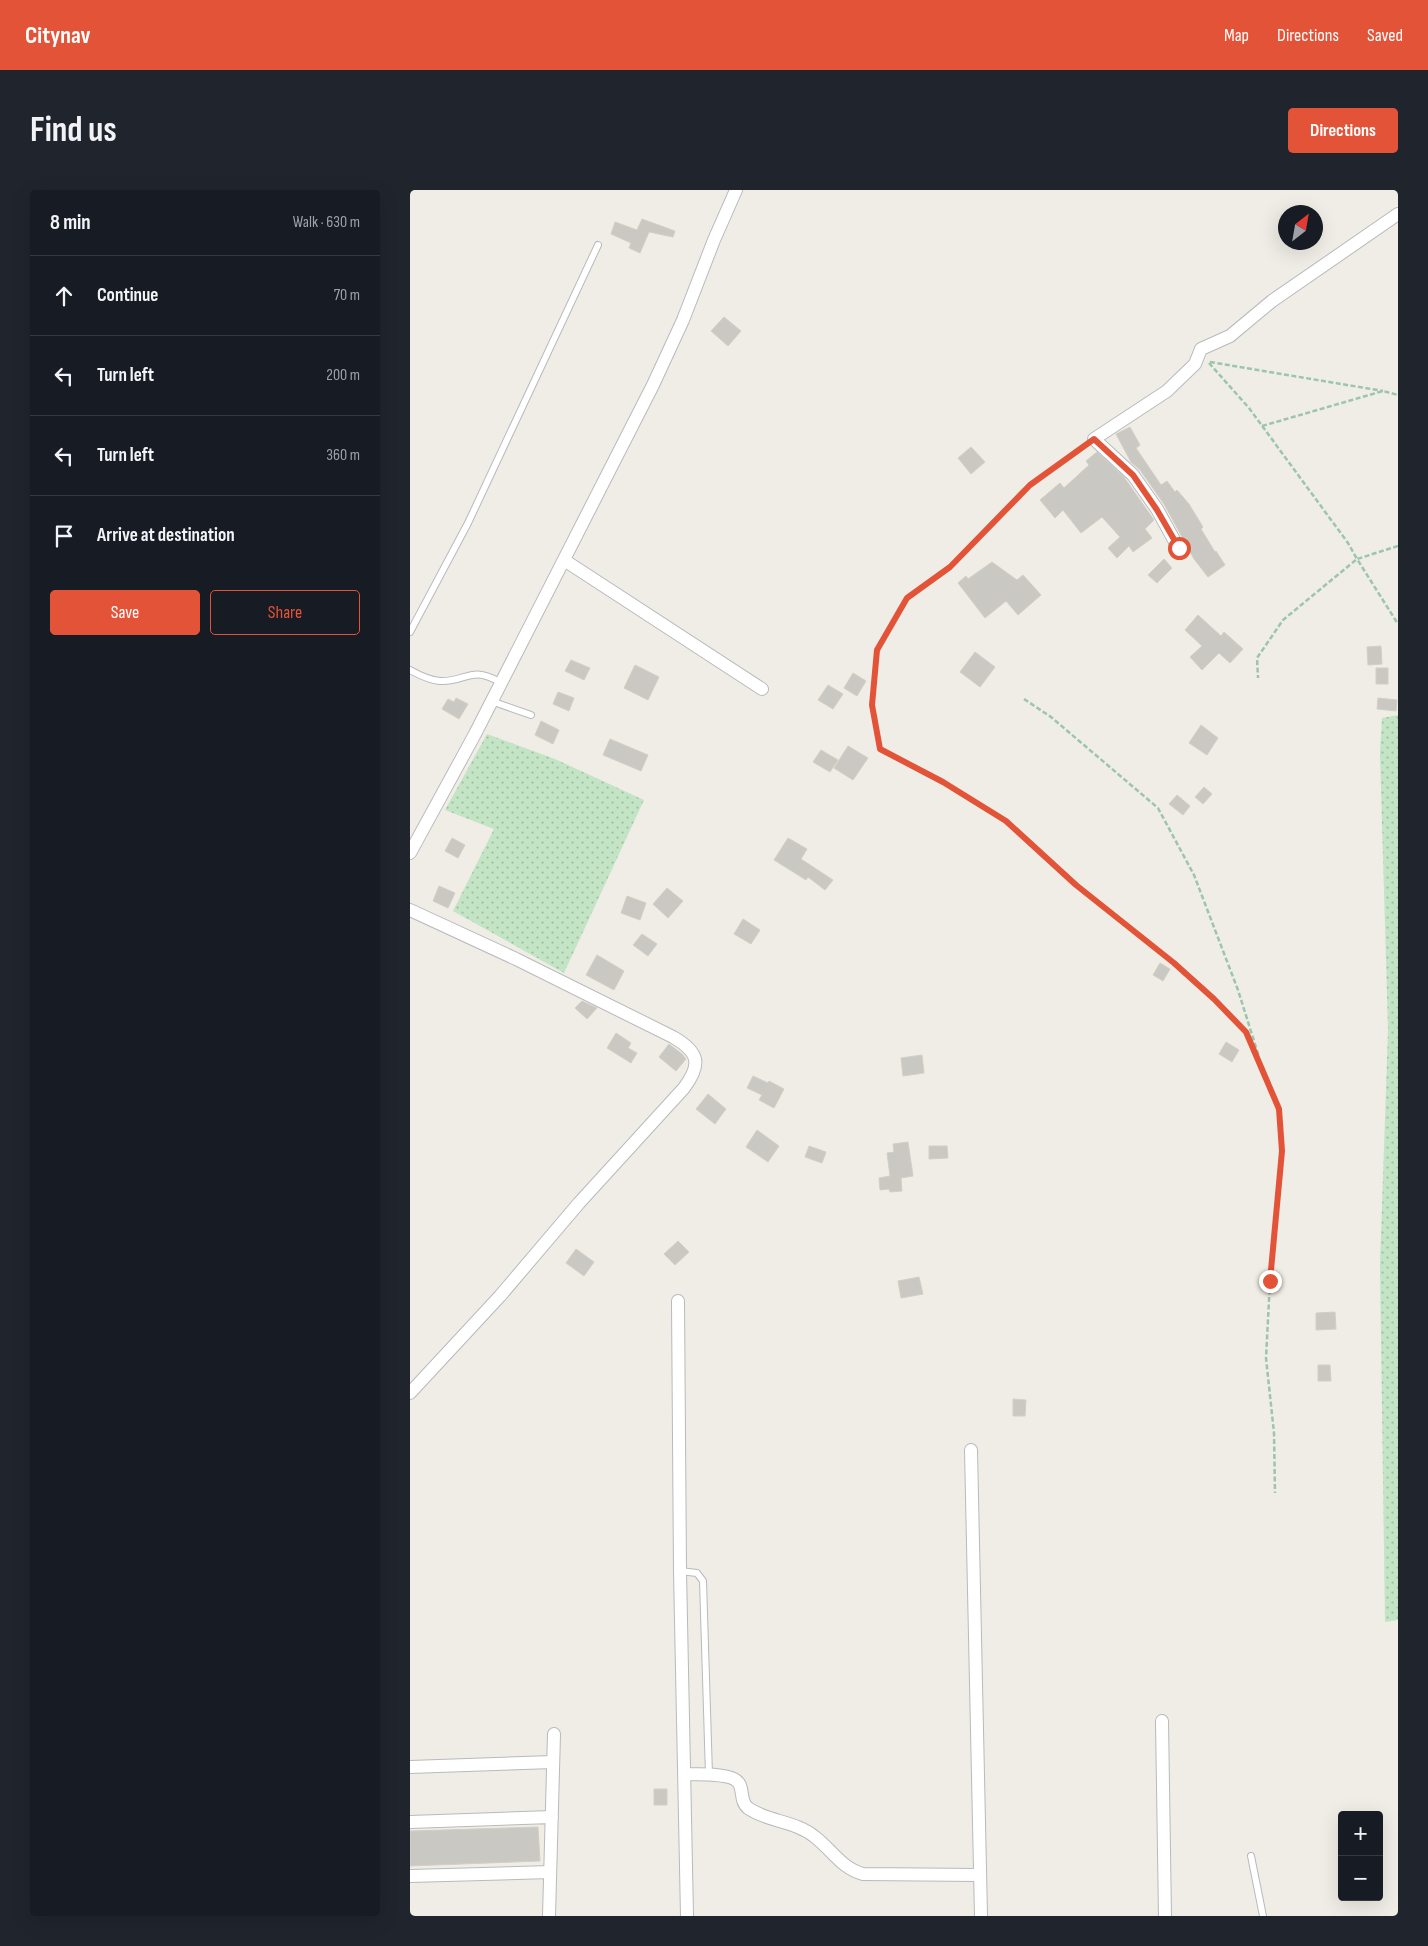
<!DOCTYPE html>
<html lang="en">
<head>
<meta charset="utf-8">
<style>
	:root { --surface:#171b24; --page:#20242c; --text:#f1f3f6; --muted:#9ea1a6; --line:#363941; --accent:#e25338 }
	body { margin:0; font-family:"Sofia Sans Condensed",sans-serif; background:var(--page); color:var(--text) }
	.controls { position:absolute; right:15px; bottom:15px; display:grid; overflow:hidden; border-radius:5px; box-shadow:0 5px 20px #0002 }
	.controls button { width:45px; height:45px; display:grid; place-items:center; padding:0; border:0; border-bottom:1px solid var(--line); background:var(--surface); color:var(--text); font:25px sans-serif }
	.compass { position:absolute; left:868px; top:15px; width:45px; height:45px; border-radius:50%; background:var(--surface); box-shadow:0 5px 20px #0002; rotate:31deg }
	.stop { position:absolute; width:15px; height:15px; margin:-11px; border:4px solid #e25338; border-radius:50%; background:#fff }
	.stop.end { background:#e25338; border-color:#fff; box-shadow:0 1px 5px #0008 }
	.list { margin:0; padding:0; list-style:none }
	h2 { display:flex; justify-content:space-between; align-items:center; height:65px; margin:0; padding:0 20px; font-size:21px }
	h2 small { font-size:16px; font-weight:400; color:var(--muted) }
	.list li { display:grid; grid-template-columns:32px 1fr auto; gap:15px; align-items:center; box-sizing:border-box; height:80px; padding:0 20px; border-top:1px solid var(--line) }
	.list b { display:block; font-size:19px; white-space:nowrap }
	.list em { font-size:16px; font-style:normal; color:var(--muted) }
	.actions { display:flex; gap:10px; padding:15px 20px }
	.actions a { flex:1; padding:11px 0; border:1px solid var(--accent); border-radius:5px; text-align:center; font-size:18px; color:var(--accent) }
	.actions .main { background:var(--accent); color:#fff }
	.icon { flex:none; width:28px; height:28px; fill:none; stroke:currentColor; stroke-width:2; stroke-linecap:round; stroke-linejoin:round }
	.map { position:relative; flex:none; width:988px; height:1726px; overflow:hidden; border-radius:5px }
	header { display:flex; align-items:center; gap:30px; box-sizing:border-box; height:70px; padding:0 25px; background:var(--accent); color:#fff }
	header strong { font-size:24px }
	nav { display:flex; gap:28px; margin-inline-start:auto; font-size:18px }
	.intro { display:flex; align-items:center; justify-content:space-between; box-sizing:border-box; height:120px; padding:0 30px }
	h1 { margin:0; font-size:35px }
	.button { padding:12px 22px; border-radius:5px; background:var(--accent); color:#fff; font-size:18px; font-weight:700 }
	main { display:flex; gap:30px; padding:0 30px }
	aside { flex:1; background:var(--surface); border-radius:5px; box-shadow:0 5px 20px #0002 }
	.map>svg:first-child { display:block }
	.grass { fill:url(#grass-dots) }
	.building { fill:#cac8c2; stroke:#d3cfc4 }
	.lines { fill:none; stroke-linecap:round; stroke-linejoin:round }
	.service-casing { stroke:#b7babe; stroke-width:8 }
	.minor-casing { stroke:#b7babe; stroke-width:14 }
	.path { stroke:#9cc5ac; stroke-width:2.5; stroke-dasharray:5 2.5; stroke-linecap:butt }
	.service { stroke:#fff; stroke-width:6 }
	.minor { stroke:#fff; stroke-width:12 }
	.route { stroke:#e25338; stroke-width:6 }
</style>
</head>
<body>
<header>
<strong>Citynav</strong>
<nav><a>Map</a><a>Directions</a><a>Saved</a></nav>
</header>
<div class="intro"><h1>Find us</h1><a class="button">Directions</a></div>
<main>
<aside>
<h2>8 min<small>Walk · 630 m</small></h2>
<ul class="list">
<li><svg class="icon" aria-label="ahead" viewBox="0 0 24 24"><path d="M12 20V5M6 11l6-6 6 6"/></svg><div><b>Continue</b></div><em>70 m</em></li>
<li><svg class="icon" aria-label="left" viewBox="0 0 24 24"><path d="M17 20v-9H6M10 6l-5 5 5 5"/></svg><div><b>Turn left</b></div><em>200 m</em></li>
<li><svg class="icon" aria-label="left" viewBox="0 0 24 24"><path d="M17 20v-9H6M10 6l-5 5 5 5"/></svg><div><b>Turn left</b></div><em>360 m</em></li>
<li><svg class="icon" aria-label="arrive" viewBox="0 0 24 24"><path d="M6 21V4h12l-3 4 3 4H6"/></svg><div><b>Arrive at destination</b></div></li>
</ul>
<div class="actions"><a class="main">Save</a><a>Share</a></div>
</aside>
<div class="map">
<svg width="988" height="1726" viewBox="0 0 988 1726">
	<defs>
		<pattern id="grass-dots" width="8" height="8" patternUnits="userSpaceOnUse" patternTransform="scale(1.25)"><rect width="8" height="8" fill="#c3e5c5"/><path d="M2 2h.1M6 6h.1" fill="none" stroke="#a2bda4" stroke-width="1.8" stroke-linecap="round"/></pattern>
	</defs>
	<rect width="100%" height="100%" fill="#efede5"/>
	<!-- grass -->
	<path class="grass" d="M988,525V1430L975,1432L970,1074L978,840L970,563L972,528Z
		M77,544L145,569L234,610L154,783L43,721L84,639L35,620Z"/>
	<!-- building -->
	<path class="building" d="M232,29L265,41L263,47L239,42L230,63L219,58L221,53L201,44L205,32L227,40Z
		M314,127L331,141L318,156L301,141Z
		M720,237L730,255L726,258L751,295L757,291L765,302L767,300L779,314L793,337L791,339L805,362L806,361L815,375L798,387L784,369L754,314L730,280L721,272L706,244Z
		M561,257L575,272L561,284L548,268Z
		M687,262L714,287L744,330L735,339L742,348L723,362L719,356L707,368L698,358L710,347L692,327L671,343L653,320L645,328L630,310L650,293L654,298L679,275L676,271Z
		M754,369L762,378L747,393L738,385Z
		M582,372L607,390L613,385L631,405L608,425L596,411L575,428L548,393L556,386L558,389Z
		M788,425L811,446L814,442L833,459L820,473L809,463L792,480L780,467L792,456L775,440Z
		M971,456L972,474L958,475L957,457Z
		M565,462L585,477L570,497L550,482Z
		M161,470L180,478L174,490L155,481Z
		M225,475L249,487L238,510L214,498Z
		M966,478H978V494H966Z
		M443,483L456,491L447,506L434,498Z
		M418,495L433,504L423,519L408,510Z
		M148,502L164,508L159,521L143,514Z
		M46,508L58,514L49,529L32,519L38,509L44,512Z
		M968,508L987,510L986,521L967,519Z
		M131,531L149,540L143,554L125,545Z
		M791,535L808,548L797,565L779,553Z
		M200,549L238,565L231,581L193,565Z
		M438,556L458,568L443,590L424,578Z
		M411,560L428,570L420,582L403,572Z
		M794,597L802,604L793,614L785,607Z
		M767,605L780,616L773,625L759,614Z
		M42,648L55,655L48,668L35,661Z
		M378,648L397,659L391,669L423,690L415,700L398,687L396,690L364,670Z
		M29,696L45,703L38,718L23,711Z
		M257,698L273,711L258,728L243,714Z
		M217,706L236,713L230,730L211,723Z
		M333,729L350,740L341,754L324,744Z
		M232,744L247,754L238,766L223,755Z
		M187,765L214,781L204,800L176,785Z
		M750,773L760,779L753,791L743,785Z
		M172,811L187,818L177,829L165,818Z
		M206,843L221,853L218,858L227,863L221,873L197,858Z
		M816,852L829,860L822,872L809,864Z
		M259,854L272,864L276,869L266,881L249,867Z
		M512,865L514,883L493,886L491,868Z
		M343,886L358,893L359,891L374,899L364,918L349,910L352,905L337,898Z
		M298,904L316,919L305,934L286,919Z
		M347,940L369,956L358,972L336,957Z
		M498,952L503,986L491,988L492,1001L480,1002L479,999L470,1000L469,988L480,986L477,963L484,962L483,954Z
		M399,956L416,962L412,973L395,967Z
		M519,956H537L538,968L519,969Z
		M268,1051L279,1062L265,1075L254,1064Z
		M166,1059L184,1072L174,1086L156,1073Z
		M509,1087L513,1104L491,1108L488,1091Z
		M925,1122L926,1139L906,1140V1123Z
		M908,1175H920L921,1191H908Z
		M603,1209L616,1210L615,1226H603Z
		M244,1599H257V1615H244Z
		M128,1637L130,1671L0,1676V1641Z"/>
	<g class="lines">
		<!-- service casing -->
		<g class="service-casing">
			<path id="service" d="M0,442L58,333L188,55
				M0,480C9,485 19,490 30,491C58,492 59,475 90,492
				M81,511L121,525
				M270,1381L287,1383L293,1391L299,1585
				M841,1666L853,1726"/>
		</g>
		<!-- minor casing -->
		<g class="minor-casing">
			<path id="minor" d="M769,359L747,319L723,285L684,249L757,201L785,174L791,159L820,146L862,111L988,24
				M154,370L352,499
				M0,663L65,544L243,195L273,130L304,50L326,0
				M0,720L106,769L263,847C289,862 292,874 274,898L169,1013L90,1106L0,1203
				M268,1111L270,1381L277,1726
				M561,1260L571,1726
				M752,1531L755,1726
				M0,1577L143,1572
				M274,1584C288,1585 312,1583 324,1589C336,1595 328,1610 338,1618C358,1632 386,1631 405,1647C422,1660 431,1678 453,1684L570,1685
				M0,1632L142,1627
				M0,1686L140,1682
				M139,1726L144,1544"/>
		</g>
		<!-- path -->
		<path class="path" d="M800,172L973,201
			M799,173L839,218L938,353L947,369L873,430L847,468L848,488
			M852,236L973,201L988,205
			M675,256L620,295L539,377L497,408L467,460L462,515L470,559L533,592L597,631L666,695L764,773L804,809L836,842L869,919L872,961L860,1091L856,1168L864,1243L865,1303
			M988,356L947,369L988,434
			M614,509L641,527L748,618L784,685L828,800L849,867"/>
		<!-- service -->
		<use href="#service" class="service"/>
		<!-- minor -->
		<use href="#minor" class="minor"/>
	</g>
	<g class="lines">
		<!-- route -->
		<path class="route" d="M769,358L747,320L723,285L684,249L620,295L540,377L497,408L467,460L462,515L470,559L533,592L596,631L666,695L764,773L804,809L836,842L869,919L872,961L860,1091"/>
	</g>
</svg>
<div class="controls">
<button>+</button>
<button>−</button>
</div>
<svg class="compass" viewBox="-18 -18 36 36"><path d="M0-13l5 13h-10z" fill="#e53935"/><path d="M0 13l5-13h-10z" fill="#9ea1a6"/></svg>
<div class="stop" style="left:769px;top:358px"></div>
<div class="stop end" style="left:860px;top:1091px"></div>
</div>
</main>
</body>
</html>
